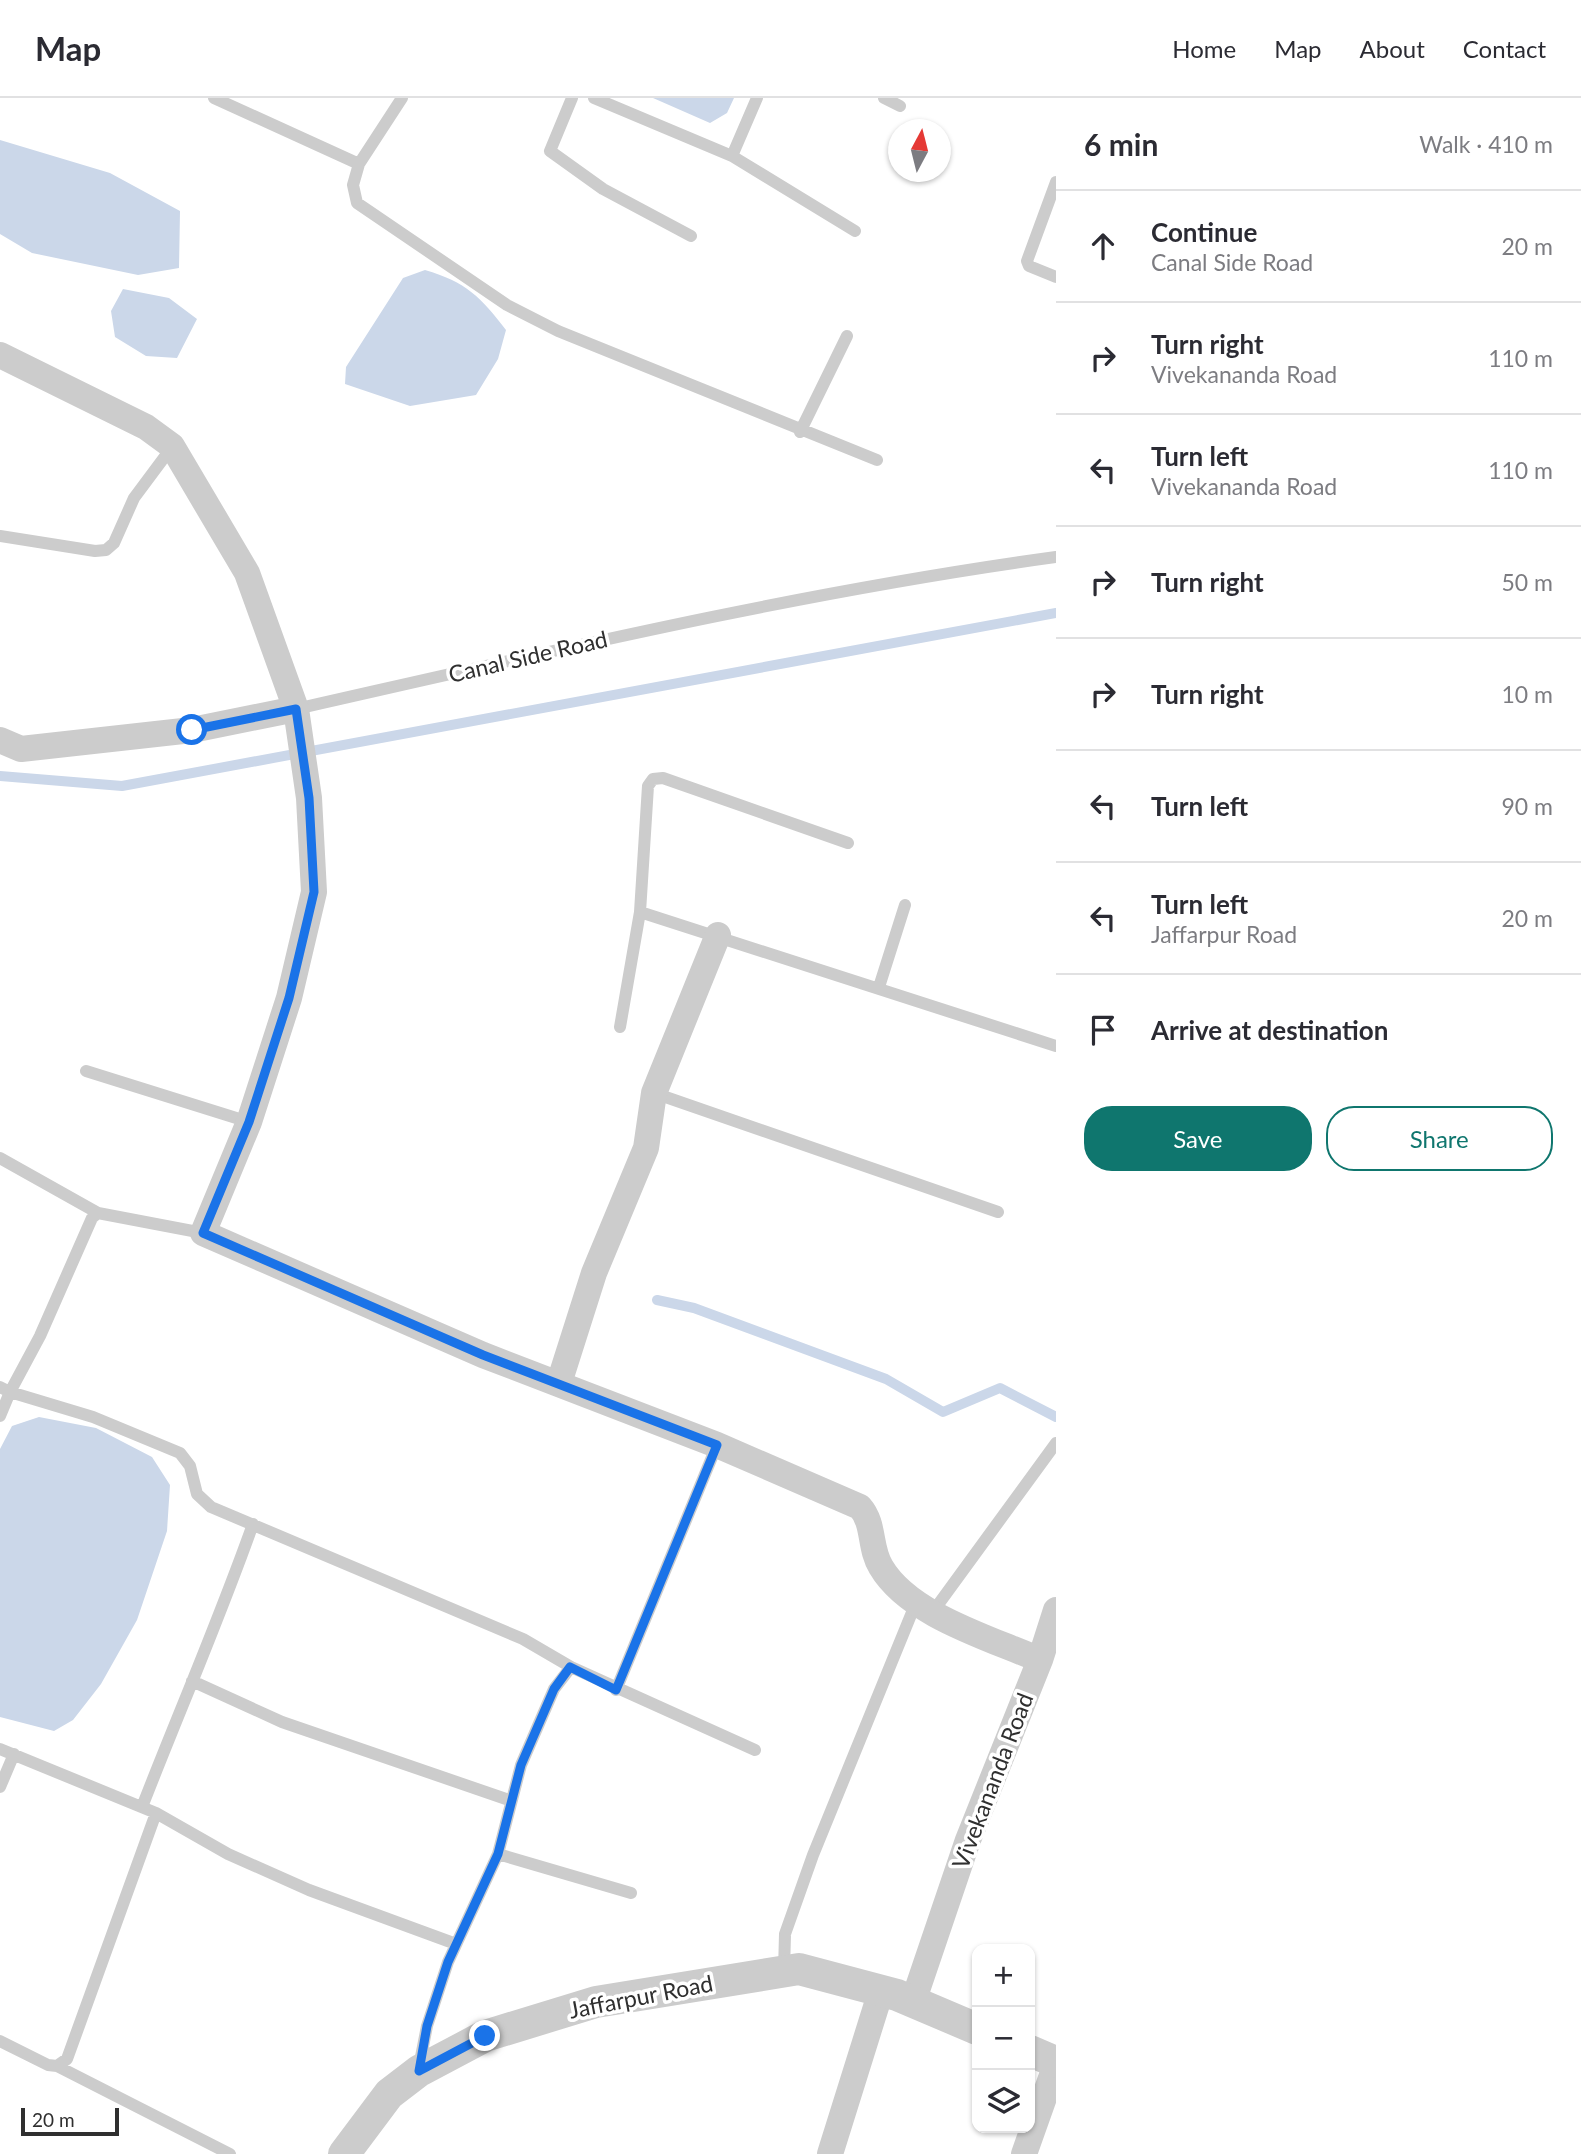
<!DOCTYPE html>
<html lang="en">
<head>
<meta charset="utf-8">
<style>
	:root { --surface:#fff; --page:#f2f2f3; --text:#2b2b33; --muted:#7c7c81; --line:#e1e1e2; --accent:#0f766e }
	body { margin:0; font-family:Lato,sans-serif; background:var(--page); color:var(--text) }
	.controls { position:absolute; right:21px; bottom:21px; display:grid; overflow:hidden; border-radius:14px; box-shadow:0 2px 5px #0004 }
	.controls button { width:63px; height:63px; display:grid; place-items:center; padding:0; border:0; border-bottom:2px solid var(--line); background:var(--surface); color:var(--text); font:35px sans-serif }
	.compass { position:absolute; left:888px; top:21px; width:63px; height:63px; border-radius:50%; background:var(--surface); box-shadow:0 2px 5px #0004; rotate:7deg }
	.scale { position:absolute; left:21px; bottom:18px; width:98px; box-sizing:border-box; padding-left:7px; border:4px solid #2f2f2f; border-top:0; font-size:19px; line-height:24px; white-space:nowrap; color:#2f2f2f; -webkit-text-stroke:5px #fff; paint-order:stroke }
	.stop { position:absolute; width:21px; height:21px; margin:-16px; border:5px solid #1a73e8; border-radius:50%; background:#fff }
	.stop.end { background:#1a73e8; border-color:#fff; box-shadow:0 2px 7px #0008 }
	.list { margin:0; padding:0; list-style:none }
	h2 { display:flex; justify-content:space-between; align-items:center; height:91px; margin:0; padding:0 28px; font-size:30px }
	h2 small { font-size:23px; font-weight:400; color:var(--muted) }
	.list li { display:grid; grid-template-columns:46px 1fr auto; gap:21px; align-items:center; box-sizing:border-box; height:112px; padding:0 28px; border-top:2px solid var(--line) }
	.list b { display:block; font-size:26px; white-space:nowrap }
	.list p { margin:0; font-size:23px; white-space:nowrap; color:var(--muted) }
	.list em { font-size:23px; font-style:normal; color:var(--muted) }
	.actions { display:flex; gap:14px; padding:21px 28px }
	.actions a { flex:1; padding:16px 0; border:2px solid var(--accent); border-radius:28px; text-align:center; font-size:24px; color:var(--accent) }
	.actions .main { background:var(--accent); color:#fff }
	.icon { flex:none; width:38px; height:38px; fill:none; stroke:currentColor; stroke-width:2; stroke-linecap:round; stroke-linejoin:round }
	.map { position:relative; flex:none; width:1056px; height:2056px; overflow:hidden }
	header { display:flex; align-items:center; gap:42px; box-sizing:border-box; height:98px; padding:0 35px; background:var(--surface); border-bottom:2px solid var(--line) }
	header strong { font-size:33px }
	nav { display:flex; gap:38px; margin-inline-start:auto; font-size:24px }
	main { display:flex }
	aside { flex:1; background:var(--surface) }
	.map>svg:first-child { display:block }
	.water { fill:#cbd7e9 }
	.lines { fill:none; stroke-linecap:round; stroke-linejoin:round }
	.stream { stroke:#cbd7e9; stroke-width:10 }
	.service { stroke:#ccc; stroke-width:12 }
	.minor { stroke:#ccc; stroke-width:26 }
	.tertiary { stroke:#ccc; stroke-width:32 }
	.route { stroke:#1a73e8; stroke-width:9 }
	.labels { text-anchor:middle; stroke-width:7; stroke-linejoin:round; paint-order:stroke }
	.street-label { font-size:23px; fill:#2f2f2f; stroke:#fff }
</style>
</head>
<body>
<header>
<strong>Map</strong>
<nav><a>Home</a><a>Map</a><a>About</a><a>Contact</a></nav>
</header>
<main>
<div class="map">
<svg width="1056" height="2056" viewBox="0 0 1056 2056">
	<rect width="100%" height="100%" fill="#fff"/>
	<!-- water -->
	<path class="water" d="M653,0H734L727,15L710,25Z
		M0,42L110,75L180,113L179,170L138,177L32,155L0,136Z
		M425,172C466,184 481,199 506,232L498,261L476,297L410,308L345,286L346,269L403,180Z
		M123,191L169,200L197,221L177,260L146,258L115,239L111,213Z
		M39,1319L96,1330L152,1359L170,1387L167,1433L137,1522L101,1586L73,1622L54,1633L0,1619V1351L12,1328Z"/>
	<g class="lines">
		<!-- stream -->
		<path class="stream" d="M0,678L122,688L1056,515
			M657,1202L694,1210L886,1281L943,1314L1000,1290L1056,1319"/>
		<!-- service -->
		<path class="service" d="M214,0L359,66L402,0
			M572,0L550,53L603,91L691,138
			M594,0L732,58L855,133
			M884,0L900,8
			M732,58L757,0
			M359,66L353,87L357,105L507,207L558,233L877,362
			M1056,84L1027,163L1029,168L1056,179
			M800,334L847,238
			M0,438L95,453L106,452L114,445L134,400L172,349
			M296,611C548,554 800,494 1056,459
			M640,814L648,688L653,681L663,680L848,745
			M879,889L905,807
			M620,929L640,814L1056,948
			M86,973L249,1024
			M654,995L998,1114
			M0,1060L98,1115
			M0,1289L10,1294L40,1238L92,1120L98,1115L203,1135
			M0,1318L10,1294L93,1319L180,1355L190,1368L197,1396L211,1409L523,1541L571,1569
			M932,1515L1056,1345
			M192,1583L282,1624L509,1702
			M616,1592L717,1347
			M0,1651L156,1715L228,1756L309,1792L456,1846
			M0,1689L14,1656
			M142,1709C179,1614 219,1522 253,1426
			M498,1756L631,1795
			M784,1873L785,1836L813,1757L915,1507
			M0,1943L48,1967L57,1968L67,1961L156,1715
			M57,1968L230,2056
			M419,1969L427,1928L448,1864L498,1756L521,1667L554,1591L571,1569L755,1652"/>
		<!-- minor -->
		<path class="minor" d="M0,257L146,329L172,348L247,475L296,611L309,700L314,794L289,900L249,1024L203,1135L483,1257L717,1347L860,1409C875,1426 869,1450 881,1469C909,1517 990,1540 1040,1562L968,1742L913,1904
			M0,642L21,651L192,632L296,611
			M559,1285L594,1175L646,1050L654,995L718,837
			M1040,1562L1056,1512
			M830,2056L881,1893
			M1024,2056L1056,1966"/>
		<!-- tertiary -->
		<path class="tertiary" d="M1030,1953L1056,1964
			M344,2056L389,1996L419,1973L485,1938L596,1904L799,1871L897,1897L977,1931"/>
	</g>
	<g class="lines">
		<!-- route -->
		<path class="route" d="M192,632L296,611L309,700L314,794L289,900L249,1024L203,1135L483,1257L717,1347L616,1592L570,1569L554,1591L521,1667L498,1756L448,1864L427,1928L419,1973L485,1938"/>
	</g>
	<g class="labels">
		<!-- street labels -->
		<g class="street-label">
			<text transform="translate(528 559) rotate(-13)" y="8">Canal Side Road</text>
			<text transform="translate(993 1683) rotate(-69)" y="8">Vivekananda Road</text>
			<text transform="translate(641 1899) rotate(-11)" y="8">Jaffarpur Road</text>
		</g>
	</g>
</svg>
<div class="controls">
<button>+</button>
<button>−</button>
<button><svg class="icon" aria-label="layers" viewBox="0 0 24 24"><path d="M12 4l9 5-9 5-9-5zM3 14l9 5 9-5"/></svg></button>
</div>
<svg class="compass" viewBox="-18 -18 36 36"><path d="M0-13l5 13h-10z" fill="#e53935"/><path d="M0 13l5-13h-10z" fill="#7c7c81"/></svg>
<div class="scale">20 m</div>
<div class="stop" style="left:192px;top:632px"></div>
<div class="stop end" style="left:485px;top:1938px"></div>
</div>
<aside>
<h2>6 min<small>Walk · 410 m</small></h2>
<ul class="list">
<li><svg class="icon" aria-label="ahead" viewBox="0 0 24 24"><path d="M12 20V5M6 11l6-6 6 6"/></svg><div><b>Continue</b><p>Canal Side Road</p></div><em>20 m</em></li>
<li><svg class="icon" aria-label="right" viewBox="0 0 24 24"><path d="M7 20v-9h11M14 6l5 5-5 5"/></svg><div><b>Turn right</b><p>Vivekananda Road</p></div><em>110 m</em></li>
<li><svg class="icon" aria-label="left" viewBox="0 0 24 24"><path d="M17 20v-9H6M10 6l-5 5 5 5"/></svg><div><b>Turn left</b><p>Vivekananda Road</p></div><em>110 m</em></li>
<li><svg class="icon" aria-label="right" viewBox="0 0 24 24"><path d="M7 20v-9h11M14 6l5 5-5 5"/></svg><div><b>Turn right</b></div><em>50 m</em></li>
<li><svg class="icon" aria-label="right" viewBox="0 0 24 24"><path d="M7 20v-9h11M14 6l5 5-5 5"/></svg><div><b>Turn right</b></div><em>10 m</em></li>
<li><svg class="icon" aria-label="left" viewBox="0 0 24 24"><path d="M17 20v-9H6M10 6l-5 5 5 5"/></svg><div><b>Turn left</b></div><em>90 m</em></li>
<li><svg class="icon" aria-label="left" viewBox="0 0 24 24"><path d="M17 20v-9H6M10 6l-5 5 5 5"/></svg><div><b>Turn left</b><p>Jaffarpur Road</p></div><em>20 m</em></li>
<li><svg class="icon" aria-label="arrive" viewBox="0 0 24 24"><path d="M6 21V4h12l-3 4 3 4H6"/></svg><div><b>Arrive at destination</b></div></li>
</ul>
<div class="actions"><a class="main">Save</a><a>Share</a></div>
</aside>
</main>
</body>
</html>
